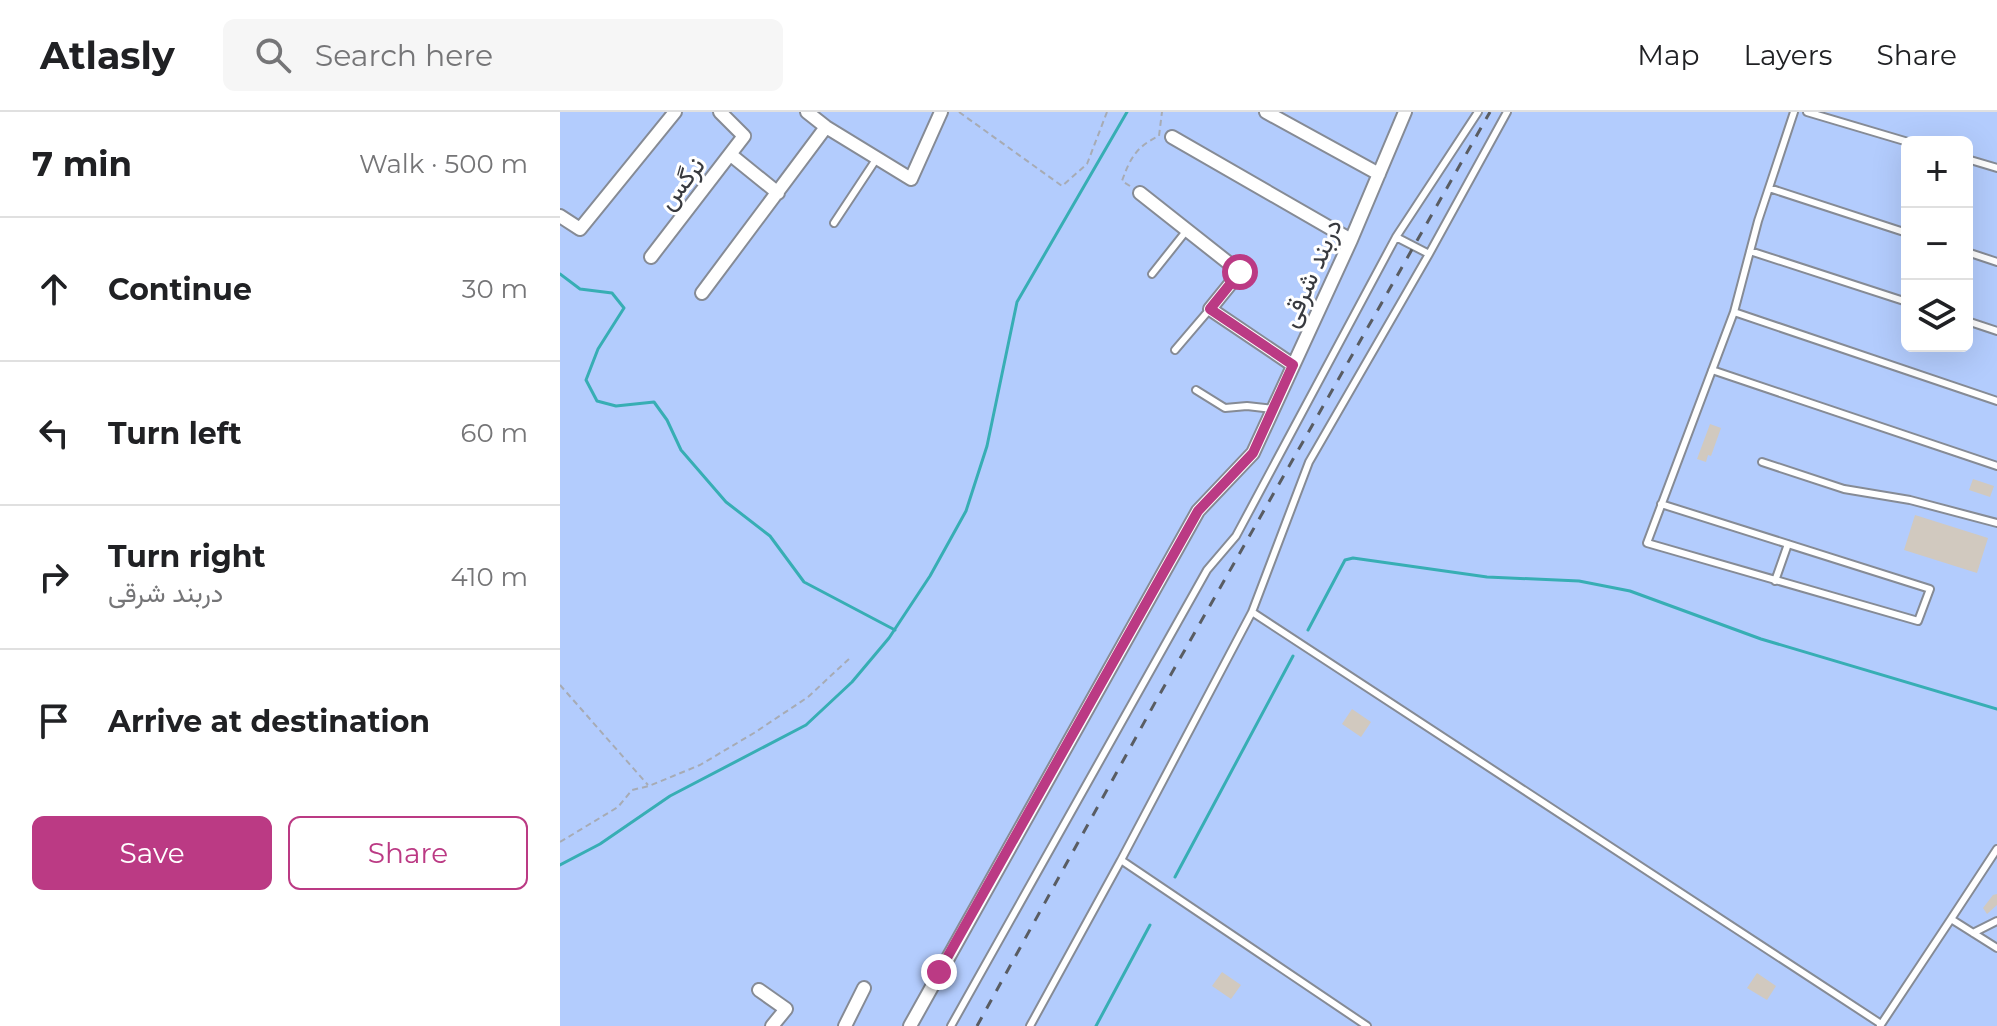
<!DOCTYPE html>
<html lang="en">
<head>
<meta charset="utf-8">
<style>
	:root { --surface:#fff; --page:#f6f6f6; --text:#202124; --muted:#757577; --line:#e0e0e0; --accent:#bb3a84 }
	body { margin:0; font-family:Montserrat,Vazirmatn,sans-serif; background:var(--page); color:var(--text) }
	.controls { position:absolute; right:24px; top:24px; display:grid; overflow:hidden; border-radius:12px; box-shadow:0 8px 32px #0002 }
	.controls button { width:72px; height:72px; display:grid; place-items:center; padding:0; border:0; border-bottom:2px solid var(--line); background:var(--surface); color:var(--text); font:40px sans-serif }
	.stop { position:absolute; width:24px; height:24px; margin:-18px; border:6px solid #bb3a84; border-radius:50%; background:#fff }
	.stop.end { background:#bb3a84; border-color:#fff; box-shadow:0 2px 8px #0008 }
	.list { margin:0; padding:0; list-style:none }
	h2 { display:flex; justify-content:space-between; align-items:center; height:104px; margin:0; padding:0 32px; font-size:34px }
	h2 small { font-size:26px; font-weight:400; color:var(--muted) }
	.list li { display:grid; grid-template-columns:52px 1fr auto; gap:24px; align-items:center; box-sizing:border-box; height:144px; padding:0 32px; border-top:2px solid var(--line) }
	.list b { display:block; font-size:30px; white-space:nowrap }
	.list p { margin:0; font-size:26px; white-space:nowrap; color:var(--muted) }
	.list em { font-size:26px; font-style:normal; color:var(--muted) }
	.actions { display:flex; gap:16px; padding:24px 32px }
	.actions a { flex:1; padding:18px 0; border:2px solid var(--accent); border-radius:12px; text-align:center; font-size:28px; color:var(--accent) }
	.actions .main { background:var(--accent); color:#fff }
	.icon { flex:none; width:44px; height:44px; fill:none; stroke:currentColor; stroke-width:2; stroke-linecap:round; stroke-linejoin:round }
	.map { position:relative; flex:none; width:1437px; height:914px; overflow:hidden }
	header { display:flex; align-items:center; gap:48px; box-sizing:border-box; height:112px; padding:0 40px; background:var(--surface); border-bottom:2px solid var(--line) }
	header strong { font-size:38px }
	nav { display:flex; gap:44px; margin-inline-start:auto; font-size:28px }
	.search { width:560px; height:72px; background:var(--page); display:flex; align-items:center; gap:20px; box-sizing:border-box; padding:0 28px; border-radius:12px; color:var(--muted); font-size:30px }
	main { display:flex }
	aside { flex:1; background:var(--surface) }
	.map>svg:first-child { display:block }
	.green { fill:#b3ccfd; fill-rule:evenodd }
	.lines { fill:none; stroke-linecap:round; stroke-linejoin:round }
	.stream { stroke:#37aeb4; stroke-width:3 }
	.building { fill:#d1c9bf }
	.service-casing { stroke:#868b95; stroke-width:10 }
	.minor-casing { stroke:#868b95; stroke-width:16 }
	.path { stroke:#a7abb4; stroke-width:2; stroke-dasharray:6 4; stroke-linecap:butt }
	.service { stroke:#fff; stroke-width:6 }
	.minor { stroke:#fff; stroke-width:12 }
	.rail { stroke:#595c62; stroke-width:3; stroke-dasharray:10 10; stroke-linecap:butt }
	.route { stroke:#bb3a84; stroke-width:10 }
	.labels { text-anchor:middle; stroke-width:6; stroke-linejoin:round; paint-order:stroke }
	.street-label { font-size:26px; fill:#383a3f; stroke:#fff }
</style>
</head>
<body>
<header>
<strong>Atlasly</strong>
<div class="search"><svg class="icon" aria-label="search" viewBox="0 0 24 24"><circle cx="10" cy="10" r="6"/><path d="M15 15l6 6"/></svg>Search here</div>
<nav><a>Map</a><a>Layers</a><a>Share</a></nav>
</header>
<main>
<aside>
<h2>7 min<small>Walk · 500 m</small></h2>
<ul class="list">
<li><svg class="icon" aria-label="ahead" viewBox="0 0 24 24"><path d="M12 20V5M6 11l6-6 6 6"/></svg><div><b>Continue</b></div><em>30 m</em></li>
<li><svg class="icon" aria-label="left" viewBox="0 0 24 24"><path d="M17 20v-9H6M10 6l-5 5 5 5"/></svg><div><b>Turn left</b></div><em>60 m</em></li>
<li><svg class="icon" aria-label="right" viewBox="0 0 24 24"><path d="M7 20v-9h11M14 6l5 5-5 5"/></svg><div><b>Turn right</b><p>دربند شرقی</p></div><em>410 m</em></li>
<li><svg class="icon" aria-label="arrive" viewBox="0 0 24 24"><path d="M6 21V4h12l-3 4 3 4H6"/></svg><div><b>Arrive at destination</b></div></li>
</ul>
<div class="actions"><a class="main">Save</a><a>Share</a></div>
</aside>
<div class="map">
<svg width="1437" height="914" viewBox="0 0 1437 914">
	<rect width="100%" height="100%" fill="#e8eef9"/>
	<!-- green -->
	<path class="green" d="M0,0H1437V914H0ZM1347,30H1407V234H1347Z"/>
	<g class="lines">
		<!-- stream -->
		<path class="stream" d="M0,162L20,177L52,181L64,196L38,237L26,268L37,289L56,294L94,290L107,308L121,338L166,390L210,424L244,470L335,518
			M748,518L785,448L793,446L927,465L1019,469L1070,479L1201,527L1437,597
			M0,753L40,732L110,684L246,613L292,570L329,526L370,464L406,399L427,334L457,190L567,0
			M615,765L733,544
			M536,914L590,813"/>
	</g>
	<!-- building -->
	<path class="building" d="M1150,312L1161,316L1151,344L1148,343L1146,350L1137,347Z
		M1413,367L1434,374L1430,385L1409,378Z
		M1355,403L1428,426L1417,461L1344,438Z
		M792,597L811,610L801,625L782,612Z
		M1437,782V793L1427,802L1423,796L1433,783Z
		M662,860L681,873L671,887L652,874Z
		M1197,861L1216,874L1207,888L1187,876Z"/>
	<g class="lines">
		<!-- service casing -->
		<g class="service-casing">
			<path id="service" d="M1247,0L1348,30
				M1407,47L1437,56
				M1209,76L1347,121
				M274,111L317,46
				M836,125L869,142
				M1190,139L1347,190
				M1407,140L1437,150
				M592,162L627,118
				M1174,200L1437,289
				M1407,209L1437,219
				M615,238L650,197
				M1152,258L1437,354
				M636,278L665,296L687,294L713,297
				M1202,350L1284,377L1350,388L1437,411
				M1101,392L1370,477L1358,509L1087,431L1174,200L1198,109L1234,0
				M1215,469L1228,432
				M692,500L749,350L869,142L947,0
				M561,748L692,500L1321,912
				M1391,807L1437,737
				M1413,821L1437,809
				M391,914L647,458L676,424L836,125L918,0
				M470,914L561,748L807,914
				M1320,914L1391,807L1437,836"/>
		</g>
		<!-- minor casing -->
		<g class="minor-casing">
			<path id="minor" d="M247,0L266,15L351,67L381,0
				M706,0L819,62
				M612,25L791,128
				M171,43L218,81
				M580,81L680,160L650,197L733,253
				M0,104L20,117L115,0
				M91,145L184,24L160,0
				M142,181L266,15
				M199,878L226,897L212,914
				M285,914L304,876
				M350,914L638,399L693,341L791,128L845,0"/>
		</g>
		<!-- path -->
		<path class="path" d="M399,0L502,74L527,52L547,0
			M570,74L562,69C570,46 577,34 599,24L602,0
			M0,573L88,673
			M0,730L58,695L72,678L89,674L140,653L194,621L248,585L291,545"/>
		<!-- service -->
		<use href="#service" class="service"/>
		<!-- minor -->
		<use href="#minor" class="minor"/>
		<!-- rail -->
		<path class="rail" d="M417,914L597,587L930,0"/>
	</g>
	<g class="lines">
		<!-- route -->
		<path class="route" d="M379,860L638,399L693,341L733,253L650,197L680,160"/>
	</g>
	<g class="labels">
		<!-- street labels -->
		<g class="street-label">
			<text transform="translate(121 71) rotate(-52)" y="9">نرگس</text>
			<text transform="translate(751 161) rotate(-66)" y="9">دربند شرقی</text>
		</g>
	</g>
</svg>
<div class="controls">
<button>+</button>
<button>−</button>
<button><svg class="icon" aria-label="layers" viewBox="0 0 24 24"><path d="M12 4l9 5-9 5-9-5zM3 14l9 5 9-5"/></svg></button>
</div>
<div class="stop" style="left:680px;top:160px"></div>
<div class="stop end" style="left:379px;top:860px"></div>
</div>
</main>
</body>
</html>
